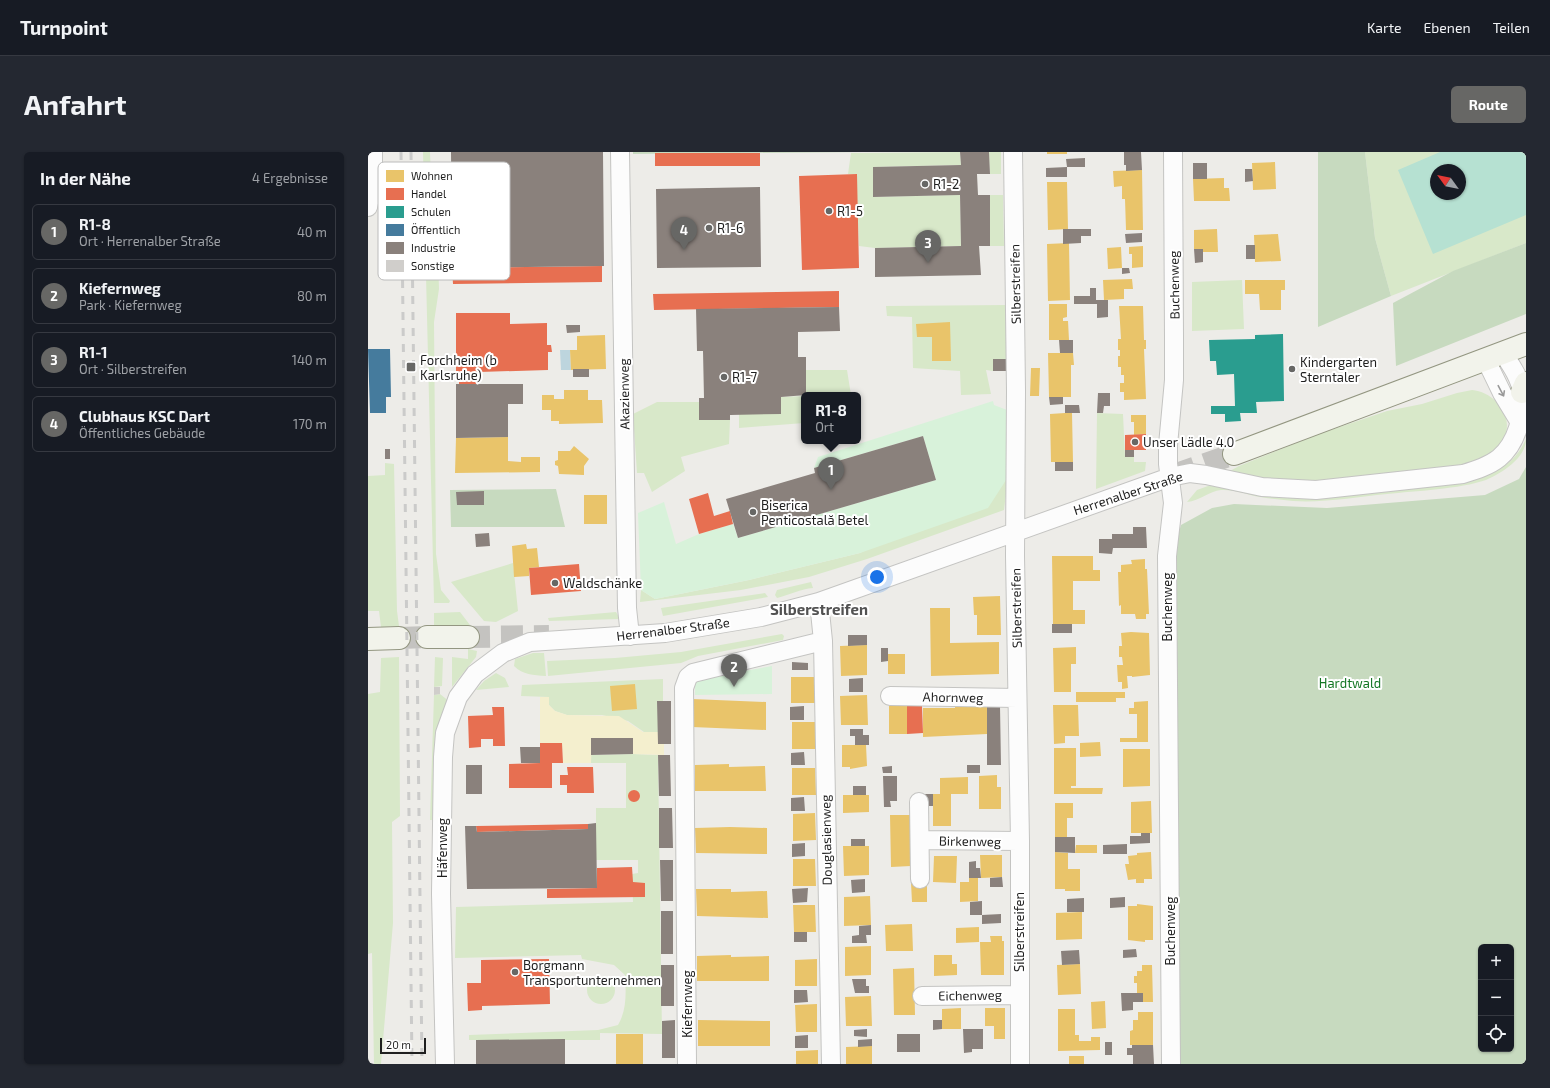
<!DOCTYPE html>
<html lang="de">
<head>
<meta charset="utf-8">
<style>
	:root { --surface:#171b24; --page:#242831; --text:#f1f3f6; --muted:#9ea1a6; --line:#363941; --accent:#676765 }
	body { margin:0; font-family:"Exo 2",sans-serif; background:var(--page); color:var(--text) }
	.controls { position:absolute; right:12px; bottom:12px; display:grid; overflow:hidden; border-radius:6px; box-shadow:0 1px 3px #0004 }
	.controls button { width:36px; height:36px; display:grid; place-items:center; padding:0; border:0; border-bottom:1px solid var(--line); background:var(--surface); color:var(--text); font:20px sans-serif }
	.compass { position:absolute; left:1062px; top:12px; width:36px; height:36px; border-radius:50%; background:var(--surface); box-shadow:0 1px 3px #0004; rotate:303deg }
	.scale { position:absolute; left:12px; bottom:10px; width:46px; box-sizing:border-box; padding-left:4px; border:2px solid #1f1f1f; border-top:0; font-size:11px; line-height:14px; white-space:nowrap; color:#1f1f1f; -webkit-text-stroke:3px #fff; paint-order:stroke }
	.you { position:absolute; left:509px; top:425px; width:14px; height:14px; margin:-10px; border:3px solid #fff; border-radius:50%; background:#1a73e8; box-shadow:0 0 0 6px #1a73e833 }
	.badge { display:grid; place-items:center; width:26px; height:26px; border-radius:50%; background:var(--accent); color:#fff; font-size:13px; font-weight:700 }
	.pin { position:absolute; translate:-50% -33px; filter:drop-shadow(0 1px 2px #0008) }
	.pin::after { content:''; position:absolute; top:21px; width:14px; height:12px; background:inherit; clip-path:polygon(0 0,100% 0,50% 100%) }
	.popup { position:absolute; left:433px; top:240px; width:60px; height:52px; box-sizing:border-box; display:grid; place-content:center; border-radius:6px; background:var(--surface); filter:drop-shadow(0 1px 3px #0005); font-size:13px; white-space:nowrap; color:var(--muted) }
	.popup b { font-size:15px; color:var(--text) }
	.popup::after { content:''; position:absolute; left:50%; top:100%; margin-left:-8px; border:8px solid transparent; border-top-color:var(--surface) }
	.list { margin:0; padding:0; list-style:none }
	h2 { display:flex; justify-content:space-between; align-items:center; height:52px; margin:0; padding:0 16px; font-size:17px }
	h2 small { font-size:13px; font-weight:400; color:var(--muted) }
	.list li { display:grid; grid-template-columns:26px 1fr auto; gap:12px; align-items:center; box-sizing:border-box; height:56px; margin:0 8px 8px; padding:0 8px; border:1px solid var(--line); border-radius:6px }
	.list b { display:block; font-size:15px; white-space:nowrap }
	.list p { margin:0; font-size:13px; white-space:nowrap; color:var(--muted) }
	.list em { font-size:13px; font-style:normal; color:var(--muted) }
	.icon { flex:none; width:22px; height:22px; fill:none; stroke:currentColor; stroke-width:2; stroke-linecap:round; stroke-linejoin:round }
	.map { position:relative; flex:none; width:1158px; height:912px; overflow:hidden; border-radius:6px }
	header { display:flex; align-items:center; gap:24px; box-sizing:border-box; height:56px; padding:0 20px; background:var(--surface); border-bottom:1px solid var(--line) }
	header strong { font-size:19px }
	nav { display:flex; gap:22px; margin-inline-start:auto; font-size:14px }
	.intro { display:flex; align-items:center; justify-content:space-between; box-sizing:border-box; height:96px; padding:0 24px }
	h1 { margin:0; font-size:28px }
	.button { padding:10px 18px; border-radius:6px; background:var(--accent); color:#fff; font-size:14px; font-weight:700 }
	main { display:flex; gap:24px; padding:0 24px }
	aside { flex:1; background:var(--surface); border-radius:6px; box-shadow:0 1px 3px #0004 }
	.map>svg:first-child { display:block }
	.grass { fill:#d8e8c9; fill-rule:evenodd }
	.forest { fill:#c7dabf; fill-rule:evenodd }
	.sand { fill:#f4efce }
	.park { fill:#d8f2da }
	.pitch { fill:#b6e1d2; fill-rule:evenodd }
	.water { fill:#bdd5de }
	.homes { fill:#e9c46a }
	.shops { fill:#e76f51 }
	.schools { fill:#2a9d8f }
	.public { fill:#457b9d }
	.industry { fill:#8a817c }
	.building { fill:#d0cecb }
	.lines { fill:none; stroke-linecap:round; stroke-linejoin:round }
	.secondary-tunnel { stroke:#c4c3c0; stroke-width:22; stroke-dasharray:22 11; stroke-linecap:butt }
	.street-casing { stroke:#c4c4c2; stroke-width:20 }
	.secondary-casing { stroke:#939681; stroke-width:24 }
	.street { stroke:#fcfcfc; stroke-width:18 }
	.secondary { stroke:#f2f3eb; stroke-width:22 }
	.rail { stroke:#cbcbca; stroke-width:3; stroke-dasharray:8 8; stroke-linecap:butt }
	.oneway { stroke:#999 }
	.poi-dot { fill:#676765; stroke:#fff; stroke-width:1.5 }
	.labels { text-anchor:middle; stroke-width:4; stroke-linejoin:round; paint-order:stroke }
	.poi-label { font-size:13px; fill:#1f1f1f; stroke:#fff; text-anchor:start }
	.street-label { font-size:13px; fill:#1f1f1f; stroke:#fff }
	.park-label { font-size:13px; fill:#137623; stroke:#fff }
	.quarter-label { font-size:15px; font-weight:bold; fill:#525252; stroke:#fff }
	.key { fill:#fff; stroke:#bcbcbc; stroke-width:1 }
	.key-label { font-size:11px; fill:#1f1f1f }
</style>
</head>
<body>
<header>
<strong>Turnpoint</strong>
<nav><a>Karte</a><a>Ebenen</a><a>Teilen</a></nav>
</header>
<div class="intro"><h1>Anfahrt</h1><a class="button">Route</a></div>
<main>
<aside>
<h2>In der Nähe<small>4 Ergebnisse</small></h2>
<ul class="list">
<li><span class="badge">1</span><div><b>R1-8</b><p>Ort · Herrenalber Straße</p></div><em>40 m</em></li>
<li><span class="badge">2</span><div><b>Kiefernweg</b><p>Park · Kiefernweg</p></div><em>80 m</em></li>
<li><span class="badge">3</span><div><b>R1-1</b><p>Ort · Silberstreifen</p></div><em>140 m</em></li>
<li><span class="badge">4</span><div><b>Clubhaus KSC Dart</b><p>Öffentliches Gebäude</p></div><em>170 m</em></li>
</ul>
</aside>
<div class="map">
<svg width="1158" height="912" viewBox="0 0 1158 912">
	<rect width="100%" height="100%" fill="#edece8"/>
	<!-- grass -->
	<path class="grass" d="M55,0H62L63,25L68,36L71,137L66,170L68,402L73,438L82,449L81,451H66Z
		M592,0L593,13L505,15L506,45L592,43L593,94L507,96L491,94L488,22H480L483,1Z
		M621,0H633V22H622Z
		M997,0H1158V91L1023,144L1007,86ZM1068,18H1092V42H1068Z
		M622,43H635L636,94H622Z
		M874,128L876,177L824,179V130Z
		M638,153V207H626L625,219L618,218L623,242L593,243L592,219L545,216L544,165L519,164L518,154Z
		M438,218H479L483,243H438Z
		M1104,238C1127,240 1148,265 1135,288C1125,304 1105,311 1089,317L938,332L904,329L862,319L871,314L951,282L1019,259L1054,252L1089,241Z
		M436,244V271L371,276V262H413V245Z
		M289,250H331V268H362L361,292L313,305L317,319L284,340L276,321H269L265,262Z
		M729,261L755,262L757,305H766V310H778L777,319L728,337Z
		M1158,287C1158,306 1134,321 1118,328C1092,337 1047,339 1019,342C988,345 956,351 925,349C914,348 903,347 892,345C880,343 866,337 853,338C841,339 832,349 819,350L829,338L840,334L1078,332C1112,326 1142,322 1158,287Z
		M17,311L26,312L29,459L31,474L13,475L11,459H0V324L17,323Z
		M640,325L636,358L499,407L441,425L373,438L272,450L273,438L287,447L381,428L492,401Z
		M145,411L150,459L128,470L116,469L83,430Z
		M443,430L445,436C433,437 421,443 409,446L407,443L409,438Z
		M397,441L400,445L295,464L293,456Z
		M92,460L102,473H66V461Z
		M248,460L252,467L181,469L180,466Z
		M414,482L416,484L415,488L330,504L313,511L180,524L179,509L247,506L313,500Z
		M100,497L109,499L108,505L84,535V505L100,507Z
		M165,501H176L178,524C165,523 155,523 146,514L147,507Z
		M31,505L32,664L24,670L25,771L13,912H6L4,801L0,802V542L12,540L13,506Z
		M67,505L75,506L74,534L66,535Z
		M128,521L137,526L141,535L108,538L116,529Z
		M295,527V549H290V580H276L260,569L234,563H199L187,559L181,553V545L153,544L154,533Z
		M72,542L82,550L67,668H62L66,543Z
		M265,602L290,603L294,882L232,881V888H101V883L230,878L250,873C259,858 258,840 257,823L246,813L214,807L213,803L87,806L88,755L265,750L264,722L270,721V708H228V656H258V611H223V603Z
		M219 838a14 14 0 1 1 28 0a14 14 0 1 1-28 0Z"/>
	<!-- forest -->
	<path class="forest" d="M265,0H496L265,2Z
		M950,0H997L1007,86L1023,144L950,175Z
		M1158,91V162L1028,214L1025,151L1085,119Z
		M1158,315V912H809L804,405L813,373L844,356L866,352L959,356L1117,343L1151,327ZM1113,795H1143V897H1113Z
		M188,337L197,375H83L82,338Z"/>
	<!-- sand -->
	<path class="sand" d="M172,545H181V553L187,559L199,563L251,564L275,580H290V592H296V603L265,602V586H224L223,611H195L194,591H172Z"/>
	<!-- park -->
	<path class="park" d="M625,249L626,253L639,258L640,325L620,356L492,401L381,428L287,447L273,438L270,361L296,350L308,392L331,382L365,372L370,386L568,328L555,284L446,316L450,305Z
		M404,514V542L327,543V528Z"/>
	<!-- pitch -->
	<path class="pitch" d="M1072,0H1158V63L1065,102L1030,18ZM1068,18H1092V42H1068Z"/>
	<!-- water -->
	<path class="water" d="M192,198H202L203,218H193Z"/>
	<!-- homes -->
	<path class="homes" d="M679,0H699V2H679Z
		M907,10L908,37L885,38L884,11Z
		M774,18L775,78H758L757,47H754V34L746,35L745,19Z
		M856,26V36H861L862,49H826L825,27Z
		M679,30H699L700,77L680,78Z
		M849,77L850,100H835V97H826V78Z
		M910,82L913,109L887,110L886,83Z
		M701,91L702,148L680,149L679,92Z
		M775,94V115L764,116V102H761V95Z
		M753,95L754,116L740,117L739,96Z
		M764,127L765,137H756V147L736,148L735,128Z
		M877,128H917V138H913V158H892L891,142H877Z
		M681,152H699V165L695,166V169H700L701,188H681Z
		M751,154H775L776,188H778V197H776L778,247L756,248V240H752V231H756V223H753V215H750V204H752V198H750V187H753Z
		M582,170L583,209H564V185H549L548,172Z
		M237,183L238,217L203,218L202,198H209V184Z
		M680,201H705L706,213H703V245H681Z
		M663,216H672L671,244H662Z
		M196,238H220V248H234L235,271L191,272V269H183V258H174V243H186V247H196Z
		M697,261H704L705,310H683L682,262Z
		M763,263H778V282L766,283V270H763Z
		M140,285V309L153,310V305H172V320L87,321L88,286Z
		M206,294L221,307L216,314V323L191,322L190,314L187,313V309L190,308V299H202Z
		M216,343H239V372H216Z
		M158,392L159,397L169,396L171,415L161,416V424L146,425L144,394Z
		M684,404H725V418H732V429H705V458H717V472H685Z
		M777,407V417H779L781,462H778V467H768L767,462H753V453L751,454L750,420H753V413L764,412L763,408Z
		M632,444L633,483H609V463H606L605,445Z
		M562,456H582V491L631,490V522L563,524Z
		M763,480L781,481L782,523L764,525V524H759L760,536L754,537V530H750L749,513H755L754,505H751V494H754L753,481Z
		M499,493V523L473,524L472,494Z
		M708,495V512H703V540H686L685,496Z
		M520,502H537V522H520Z
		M423,525H448V551H423Z
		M267,532L269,557L244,559L242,534Z
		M708,540H757V546H748V550H708Z
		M499,543L500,573H473L472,544Z
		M324,547L398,550V578L324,575Z
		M780,549V590H752V586H769V562H761V556H766V550Z
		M685,553H710L711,584H697V591L686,592Z
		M521,554H539V582H521Z
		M587,554H619V582L555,585V556H587Z
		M424,570H448V597H424Z
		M732,590L733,604L712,605V591Z
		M474,593H498L499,614L482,617V615H474Z
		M686,596H708V634H703V636H735L734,642H686Z
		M755,597H782V634L755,635Z
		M361,612V615L397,614L398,639H327V613Z
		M424,616H447L448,643H424Z
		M629,623V635H633V657H611V624Z
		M600,625V642H583V674H565V642H572V626Z
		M475,643H501V660L475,661Z
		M783,649L784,681H763V650Z
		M687,651H705V666H699V685H687Z
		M447,661L448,688L425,689V662Z
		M522,663H542L543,714L523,715Z
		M362,675L399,676V702L328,701L327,676Z
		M708,693H729V701H707Z
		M475,694H501V723L476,724Z
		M687,700L700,701V717H712V739H697V737H687Z
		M783,700L784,727H776V731H768V727L760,728L757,712H761L760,704L769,703V701Z
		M612,703H634V725L613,726Z
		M566,704H589L588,731L565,730Z
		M425,707H447L448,734H425Z
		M601,726H610V749L592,750V730H601Z
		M543,731H559V750H544Z
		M328,737H363V740L399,739L400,766L329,764Z
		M502,744L503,773L476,774V745Z
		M769,752L785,754V788H777V790L760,788V754H769Z
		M425,753H447L448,780H426Z
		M714,760V787L688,788V761Z
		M544,772L545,799H518L517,773Z
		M611,775V790L588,791V776Z
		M622,784H634V789H636V823H613L612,790H623Z
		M503,794V823L477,824V795Z
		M363,803V805L401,804V829H329V804Z
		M566,803H584V812H589V823L566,824Z
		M449,807V834H427V808Z
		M712,812L713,842L690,843L689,813Z
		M774,813H784L785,850H775V841H769V831H766V824H769V819H774Z
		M546,816L547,863H526L525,817Z
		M503,844L504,874H478L477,845Z
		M737,849L738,876L724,877L723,850Z
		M449,852V880H428L427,853Z
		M593,856V877H574V857Z
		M617,856H637V887H626V874H617Z
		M690,857H707V883H711V889H723V885H732V898L690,899Z
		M770,860H785V893H762V879L765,878V868H770Z
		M330,868L402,869V894H330Z
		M248,882H275V912H248Z
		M504,894V912H478V895Z
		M450,898V912H428V899Z
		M701,904H716V912H701Z"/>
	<!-- shops -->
	<path class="shops" d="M287,1H392V14H287Z
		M489,22L491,116L434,118L431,24Z
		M234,114V130L85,132L84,116Z
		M471,139V155L286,158L285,142Z
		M88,161H142V172L179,171V193H183L184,200H180V218L111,220V232L91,233V220H88Z
		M778,282V298H757V283Z
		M340,341L346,364L362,359L365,372L331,382L321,347Z
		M211,412L213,439L163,443L161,416Z
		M539,554H554L555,581L539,582Z
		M124,555H136L137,594H125V587H113V595L101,596L100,564L125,563Z
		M172,591H194L195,611H184V636H141V612L172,611Z
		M199,615H225L226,641H199V633H192V623H200Z
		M260 644a6 6 0 1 1 12 0a6 6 0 1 1-12 0Z
		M220,672V677L109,680L108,674Z
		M264,715L265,730L277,731V745L179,746V737L229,736V716Z
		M181,807L182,852L114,854V858L100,859L99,831H113V808Z"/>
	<!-- schools -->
	<path class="schools" d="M915,182L916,249L888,250L889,261H872L873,269L857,270V262H843V254H867L866,222L849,223L848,209H842L841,188L887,187V183Z"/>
	<!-- public -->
	<path class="public" d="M0,197H22L23,245H18V261H2Z"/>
	<!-- industry -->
	<path class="industry" d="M83,0H235L236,114L84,116Z
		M592,0H621L622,22H609L610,43H622V94H611L613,123L507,125V96L593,94L592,43L505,45V15L593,13Z
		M756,0H773L774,18L758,19V13H756Z
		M717,6V15H699V25H678V16L699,15L698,7Z
		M825,11H839V27H825Z
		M877,17H884L885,29L877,30Z
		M392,35L393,115L289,116L288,37Z
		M695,77H723V84H713V91L695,92Z
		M774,81V90L758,91L757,82Z
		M20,85H25V93H20Z
		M878,93H887V107H878Z
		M826,97H835V110L827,111Z
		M754,116H761L762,121L754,122Z
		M722,136H728V148H740V165L729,166V152H706V144H722Z
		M471,155L472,179L430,180V205H438V243L413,245V262L362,263V268H331V246H336L335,199H329L328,157Z
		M198,173H212V180L199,181Z
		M691,188H705V201H692Z
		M625,207H638V219H625Z
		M205,217H221V225H205Z
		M88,232H155V252H140V285L88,286Z
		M730,241H742V254H736L735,261H729Z
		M681,245H695V252L682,253Z
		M697,253H711L712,261H697Z
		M555,284L568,328L370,386L358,347L447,321L446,316Z
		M17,297H22V307H17Z
		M757,298H766V305H757Z
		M687,310H705V319H687Z
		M116,339V353H89L88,340Z
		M765,375H778L779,396H745L744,402L731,401V387H744V382H765Z
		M121,381L122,394L108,395L107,382Z
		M684,472H704V481H684Z
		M480,483H499V493L480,494Z
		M513,496H520V509L513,510Z
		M424,510L440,511V518H424Z
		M495,526V540H481V527Z
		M289,549H303V592H290Z
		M436,554V568H422V555Z
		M619,554H632L633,613H619Z
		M482,577H495V583H501V593H487V584H482Z
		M223,586H265V602L223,603Z
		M152,595H172V611H153Z
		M436,600L437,613H423V601Z
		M290,603H302L303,644H291Z
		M98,613H114V642H98Z
		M599,613H612V621H599Z
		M524,614V621H515L514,615Z
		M515,624H529V649H522L523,655H516Z
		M485,634H498V643H485Z
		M557,642H565V654H558Z
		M436,645L437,659H423V646Z
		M291,656H304L305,696H291Z
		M228,671L229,736L99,737L97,674H108L109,680L220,677V672Z
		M773,681H782V691L762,692V684H773Z
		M687,685H707V701L687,700Z
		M483,687H497V694H483Z
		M437,691V704L424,705V692Z
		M759,692V702H735V693Z
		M292,708H305V749H293Z
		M608,709V716H612L613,726H601V710Z
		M634,725L635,735H622V726Z
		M497,727V740L484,741L483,728Z
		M440,736L439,750L425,751L424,737Z
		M757,745V755L742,756V746Z
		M716,746V760H699V747Z
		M614,749V763L633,762V771L614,772V763H602V750Z
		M293,759H305V802H293Z
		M503,773V783H498L499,791H484V784L491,783V774Z
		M426,780H439V790H426Z
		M768,797L769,805L755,806V798Z
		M711,798L712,812L694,813L693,799Z
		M293,813H306V854H293Z
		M484,827H498V834H501V841H487Z
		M426,838H439L440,850L426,851Z
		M753,841H775V850H765V858L754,859Z
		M307,868V906H294V869Z
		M565,868H574V877L565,878Z
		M499,877V885L486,884V878Z
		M595,877H615V897H604V900L596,901Z
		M529,882H552V900H529Z
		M440,883V896H427V884Z
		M197,887V912H108V888Z
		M504,887V894L490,895V888Z
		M737,890H744V903H737Z
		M764,893H785L786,912H765V903H759V896H764Z"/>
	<!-- building -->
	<path class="building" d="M66,535H72V542L66,543Z"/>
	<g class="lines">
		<!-- secondary-tunnel -->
		<path class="secondary-tunnel" d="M806,323L866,302
			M100,485L181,484
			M31,486L59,485"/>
		<!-- street casing -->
		<g class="street-casing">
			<path id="street" d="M252,0L259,456L262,484
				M645,0L648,239L647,404L652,689V912
				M0,55L5,32V0
				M1118,208L1134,241L1151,269
				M451,450L455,489L463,912
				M522,544L649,546
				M551,650L552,727
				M552,688L652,689
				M554,844L651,843
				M77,912L73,742L75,605L77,581L90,545L107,522L135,501L162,490L297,481L393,465L451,450L802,325L822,321L838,323L894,335L948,338L1095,322C1108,318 1121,314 1131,306C1149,291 1156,263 1154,240C1152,226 1143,213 1135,201
				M319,912L316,536L320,525L325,521L455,489
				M803,912L799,404L805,351L800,312V293L806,228V184L805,0"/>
		</g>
		<!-- secondary casing -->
		<g class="secondary-casing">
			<path id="secondary" d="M1154,240L1158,231
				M866,302L1158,192
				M59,485H100
				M0,487L31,486"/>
		</g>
		<!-- street -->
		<use href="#street" class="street"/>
		<!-- secondary -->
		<use href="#secondary" class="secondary"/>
		<!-- rail -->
		<path class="rail" d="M33,0L44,912
			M43,0L54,912"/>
	</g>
	<!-- one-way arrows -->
	<defs><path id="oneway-shaft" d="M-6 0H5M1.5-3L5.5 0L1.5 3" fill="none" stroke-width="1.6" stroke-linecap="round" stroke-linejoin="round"/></defs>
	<use class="oneway" href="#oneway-shaft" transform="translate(1133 239) rotate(62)"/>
	<!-- markers -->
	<g class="poi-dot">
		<circle cx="557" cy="32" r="4"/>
		<circle cx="461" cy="59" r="4"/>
		<circle cx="341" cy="76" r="4"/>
		<rect x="38" y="210" width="10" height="10" rx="2"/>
		<circle cx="924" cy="217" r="4"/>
		<circle cx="356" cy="225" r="4"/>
		<circle cx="767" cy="290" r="4"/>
		<circle cx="385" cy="360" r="4"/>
		<circle cx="187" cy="431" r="4"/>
		<circle cx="147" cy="820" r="4"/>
	</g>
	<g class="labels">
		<!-- poi labels -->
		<g class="poi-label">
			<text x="565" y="37">R1-2</text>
			<text x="469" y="64">R1-5</text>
			<text x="349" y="81">R1-6</text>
			<text x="52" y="213">Forchheim (b<tspan x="52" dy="15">Karlsruhe)</tspan></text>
			<text x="932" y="215">Kindergarten<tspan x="932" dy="15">Sterntaler</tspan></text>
			<text x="364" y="230">R1-7</text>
			<text x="775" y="295">Unser Lädle 4.0</text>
			<text x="393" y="358">Biserica<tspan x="393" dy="15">Penticostală Betel</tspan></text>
			<text x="195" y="436">Waldschänke</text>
			<text x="155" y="818">Borgmann<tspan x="155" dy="15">Transportunternehmen</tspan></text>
		</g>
		<!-- street labels -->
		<g class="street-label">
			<text transform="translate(647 132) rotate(-91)" y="5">Silberstreifen</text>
			<text transform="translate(806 133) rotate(-91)" y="5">Buchenweg</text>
			<text transform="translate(256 242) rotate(-91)" y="5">Akazienweg</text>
			<text transform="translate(760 341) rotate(-18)" y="5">Herrenalber Straße</text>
			<text transform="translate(799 455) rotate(-90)" y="5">Buchenweg</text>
			<text transform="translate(648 456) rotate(-91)" y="5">Silberstreifen</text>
			<text transform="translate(305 477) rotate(-7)" y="5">Herrenalber Straße</text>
			<text transform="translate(585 545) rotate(1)" y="5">Ahornweg</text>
			<text transform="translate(458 688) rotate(-91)" y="5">Douglasienweg</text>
			<text transform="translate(602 689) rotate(1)" y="5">Birkenweg</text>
			<text transform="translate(74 696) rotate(-90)" y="5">Häfenweg</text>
			<text transform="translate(802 779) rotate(-90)" y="5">Buchenweg</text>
			<text transform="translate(651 780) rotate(-90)" y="5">Silberstreifen</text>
			<text transform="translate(602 843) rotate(-1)" y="5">Eichenweg</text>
			<text transform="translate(319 852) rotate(-90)" y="5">Kiefernweg</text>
		</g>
		<!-- park labels -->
		<g class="park-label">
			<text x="982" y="536">Hardtwald</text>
		</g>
		<!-- quarter labels -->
		<g class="quarter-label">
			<text x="451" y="463">Silberstreifen</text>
		</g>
	</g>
	<!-- legend -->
	<rect x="10" y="10" width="132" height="118" rx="6" class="key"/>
	<rect x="18" y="18" width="18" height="12" fill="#e9c46a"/>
	<rect x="18" y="36" width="18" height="12" fill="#e76f51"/>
	<rect x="18" y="54" width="18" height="12" fill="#2a9d8f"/>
	<rect x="18" y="72" width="18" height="12" fill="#457b9d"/>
	<rect x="18" y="90" width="18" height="12" fill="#8a817c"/>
	<rect x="18" y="108" width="18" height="12" fill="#d0cecb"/>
	<g class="key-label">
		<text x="43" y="28">Wohnen</text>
		<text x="43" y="46">Handel</text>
		<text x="43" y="64">Schulen</text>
		<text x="43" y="82">Öffentlich</text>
		<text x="43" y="100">Industrie</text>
		<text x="43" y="118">Sonstige</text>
	</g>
</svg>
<div class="controls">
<button>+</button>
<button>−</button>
<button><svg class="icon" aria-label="locate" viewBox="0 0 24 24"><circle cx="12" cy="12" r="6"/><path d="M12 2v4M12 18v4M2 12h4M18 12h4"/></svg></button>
</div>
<svg class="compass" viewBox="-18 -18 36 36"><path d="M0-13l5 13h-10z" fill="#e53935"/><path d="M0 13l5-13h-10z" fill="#9ea1a6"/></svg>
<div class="scale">20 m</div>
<div class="you"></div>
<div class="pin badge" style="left:463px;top:338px">1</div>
<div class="popup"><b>R1-8</b>Ort</div>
<div class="pin badge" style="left:366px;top:535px">2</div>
<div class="pin badge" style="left:560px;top:111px">3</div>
<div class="pin badge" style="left:316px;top:98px">4</div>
</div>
</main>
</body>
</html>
